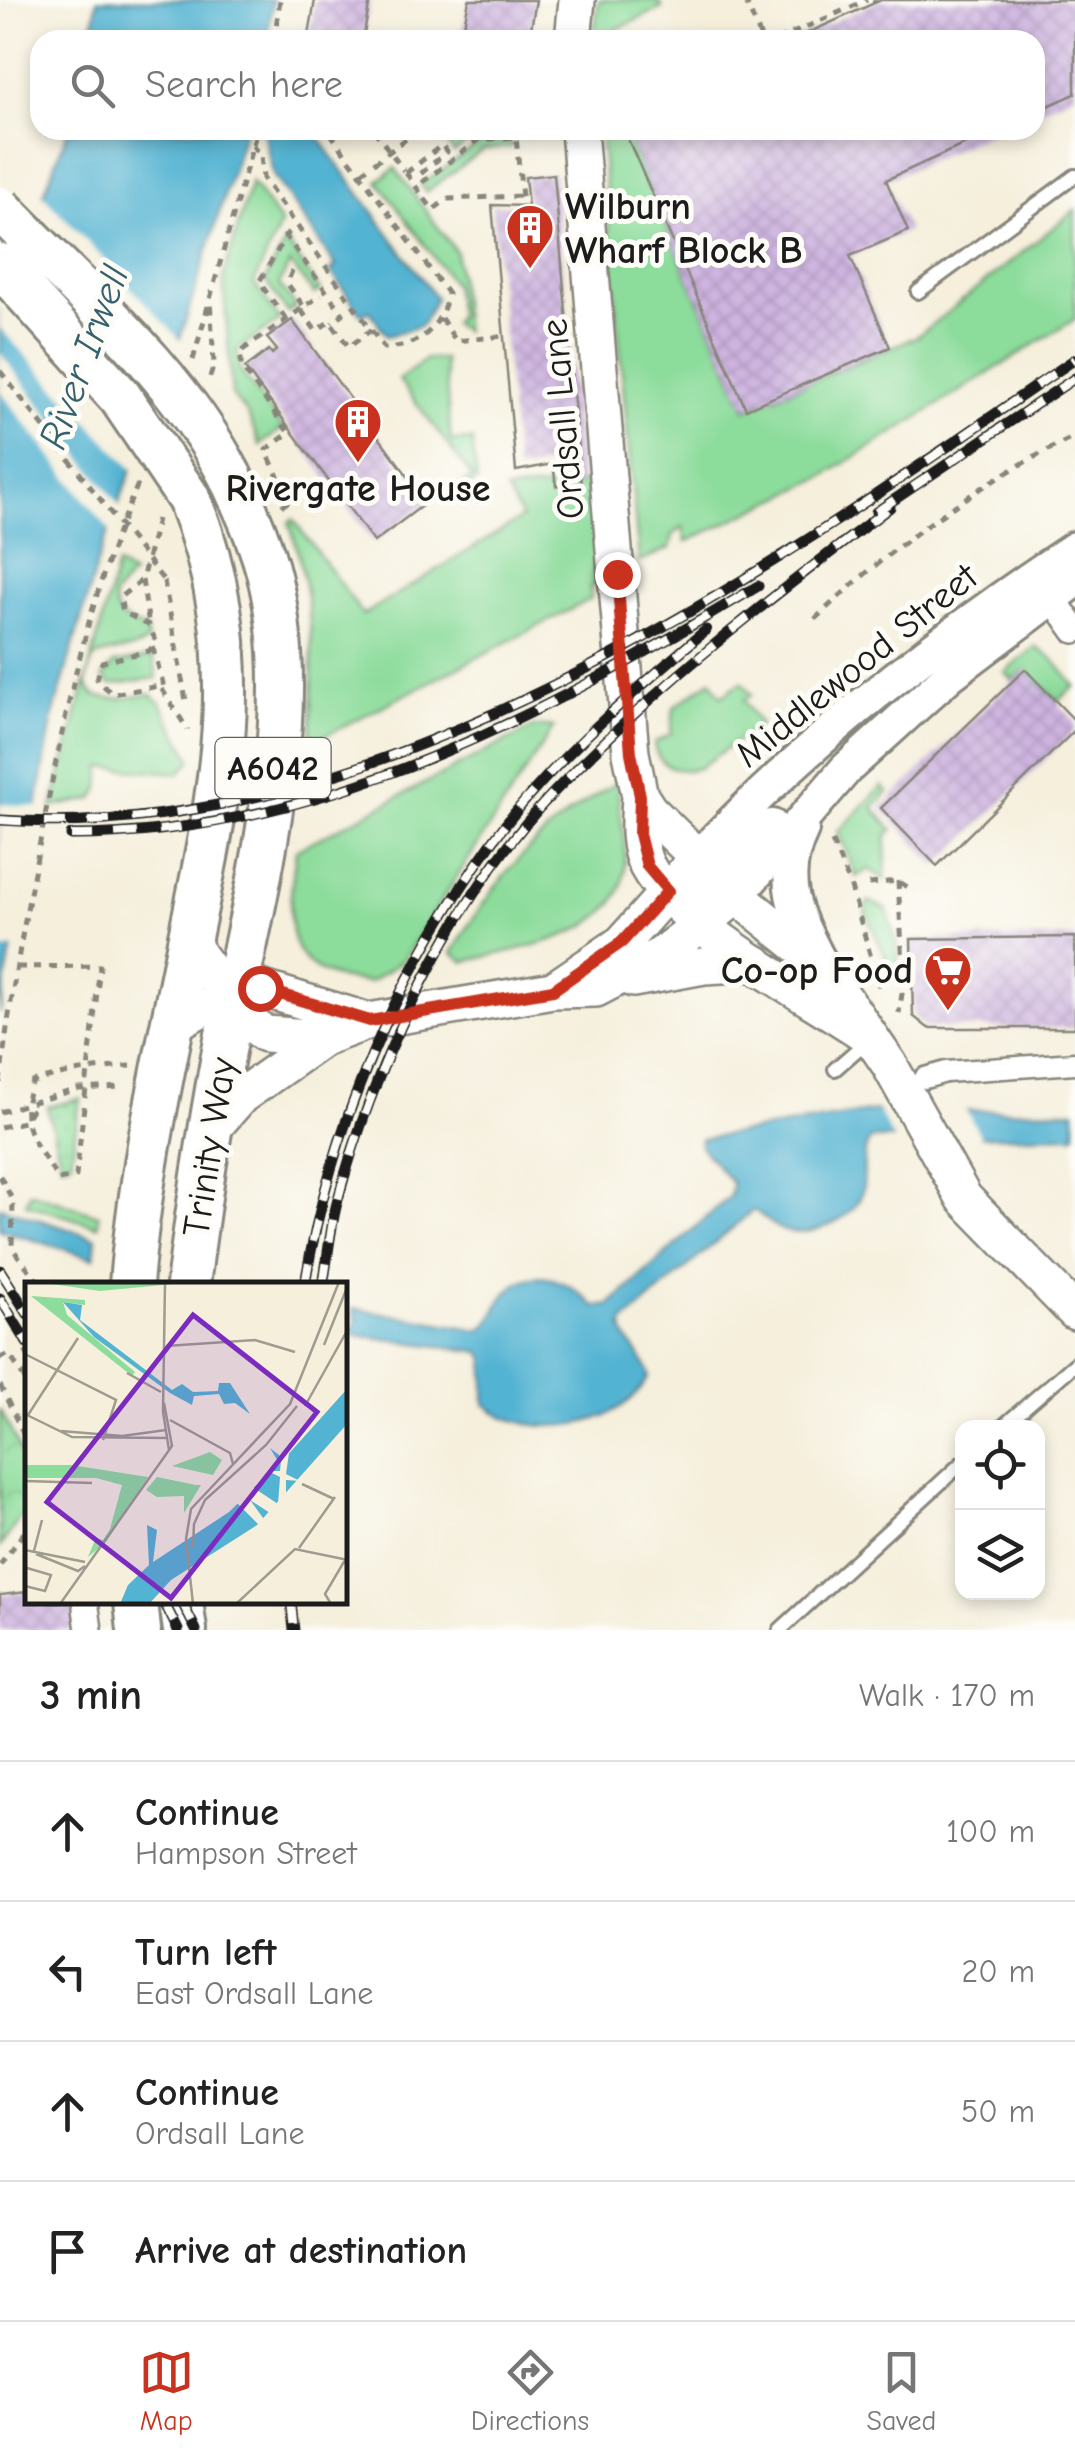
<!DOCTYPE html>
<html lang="en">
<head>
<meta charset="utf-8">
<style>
	:root { --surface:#fff; --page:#f6f6f6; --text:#222; --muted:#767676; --line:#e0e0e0; --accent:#c8321e }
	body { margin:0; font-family:"Comic Neue",sans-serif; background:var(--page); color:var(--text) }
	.controls { position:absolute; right:30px; bottom:30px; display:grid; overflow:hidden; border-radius:20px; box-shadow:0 5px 15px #0003 }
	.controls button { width:90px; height:90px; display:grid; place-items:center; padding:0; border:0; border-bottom:2px solid var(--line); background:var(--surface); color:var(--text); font:50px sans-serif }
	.stop { position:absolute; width:30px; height:30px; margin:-22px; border:8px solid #c8321e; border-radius:50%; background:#fff }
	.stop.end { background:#c8321e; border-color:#fff; box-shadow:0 2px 10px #0008 }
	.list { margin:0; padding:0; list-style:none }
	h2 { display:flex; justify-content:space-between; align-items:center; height:130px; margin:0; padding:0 40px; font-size:42px }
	h2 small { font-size:32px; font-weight:400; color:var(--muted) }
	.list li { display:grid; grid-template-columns:65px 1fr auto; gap:30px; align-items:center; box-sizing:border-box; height:140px; padding:0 40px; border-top:2px solid var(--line) }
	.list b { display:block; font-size:38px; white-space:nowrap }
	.list p { margin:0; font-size:32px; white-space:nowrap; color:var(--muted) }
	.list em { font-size:32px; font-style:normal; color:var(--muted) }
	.icon { flex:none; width:55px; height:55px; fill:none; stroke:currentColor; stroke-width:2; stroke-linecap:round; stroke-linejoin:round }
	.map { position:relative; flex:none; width:1075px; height:1630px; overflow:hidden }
	.search { position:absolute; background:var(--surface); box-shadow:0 5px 15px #0003; left:30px; right:30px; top:30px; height:110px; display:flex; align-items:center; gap:25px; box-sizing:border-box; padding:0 35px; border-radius:30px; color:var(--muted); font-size:38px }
	.sheet { height:690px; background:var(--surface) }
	nav { display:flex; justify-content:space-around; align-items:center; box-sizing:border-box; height:140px; border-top:2px solid var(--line); background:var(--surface); font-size:28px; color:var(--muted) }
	nav a { display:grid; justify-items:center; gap:5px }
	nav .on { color:var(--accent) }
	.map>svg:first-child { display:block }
	.grass { fill:#8cdc9b; stroke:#547c5c; stroke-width:2.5 }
	.park { fill:url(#park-crowns); stroke:#547c5c; stroke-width:2.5 }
	.garden { fill:url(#garden-dots); stroke:#547c5c; stroke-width:2.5 }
	.water { fill:#53b3d2; stroke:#386877; stroke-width:2.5 }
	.pier { fill:#f5efdc }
	.building { fill:url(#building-cross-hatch) }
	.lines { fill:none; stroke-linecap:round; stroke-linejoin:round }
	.service-casing { stroke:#88867c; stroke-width:18 }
	.pedestrian-casing { stroke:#88867c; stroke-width:25 }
	.minor-casing { stroke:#88867c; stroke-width:30 }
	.tertiary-casing { stroke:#88867c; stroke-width:38 }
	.secondary-casing { stroke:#88867c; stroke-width:40 }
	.trunk-casing { stroke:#88867c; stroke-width:48 }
	.path { stroke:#88867c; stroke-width:5; stroke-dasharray:8 8; stroke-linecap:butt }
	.service { stroke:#fff; stroke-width:12 }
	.pedestrian { stroke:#fff; stroke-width:20 }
	.minor { stroke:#fff; stroke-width:25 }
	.tertiary { stroke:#fff; stroke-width:32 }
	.secondary { stroke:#fff; stroke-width:35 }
	.trunk { stroke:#fff; stroke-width:42 }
	.rail-casing { stroke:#1c1c1c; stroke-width:11 }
	.rail { stroke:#fdfcf7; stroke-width:8; stroke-dasharray:22; stroke-linecap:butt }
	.trunk-bridge-casing { stroke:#88867c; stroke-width:48; stroke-linecap:butt }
	.path-bridge { stroke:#88867c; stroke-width:5; stroke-dasharray:8 8; stroke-linecap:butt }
	.trunk-bridge { stroke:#fff; stroke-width:42 }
	.route { stroke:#c8321e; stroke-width:12 }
	.labels { text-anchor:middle; stroke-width:10; stroke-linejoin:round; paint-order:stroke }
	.shield { fill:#fdfcf7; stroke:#605f5e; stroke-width:2.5 }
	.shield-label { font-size:35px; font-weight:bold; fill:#1c1c1c }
	.poi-label { font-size:38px; font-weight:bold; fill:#1c1c1c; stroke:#fdfcf7; text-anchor:start }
	.street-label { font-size:38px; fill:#1c1c1c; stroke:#fdfcf7 }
	.water-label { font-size:40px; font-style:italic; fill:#35606e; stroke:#fdfcf7 }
	.inset-road { fill:none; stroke:#9e9b8f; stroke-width:2.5 }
	.view { fill:#7b2cbf; fill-opacity:0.15; stroke:#7b2cbf; stroke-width:5 }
	.inset-edge { fill:none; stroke:#1c1c1c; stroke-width:5 }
</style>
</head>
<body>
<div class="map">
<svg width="1075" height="1630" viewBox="0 0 1075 1630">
	<defs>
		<pattern id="park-crowns" width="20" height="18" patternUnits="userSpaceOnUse" patternTransform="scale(2.5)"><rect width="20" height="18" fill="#8cdc9b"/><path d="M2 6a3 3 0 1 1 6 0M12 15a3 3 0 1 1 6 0" fill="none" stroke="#78bc85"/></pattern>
		<pattern id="garden-dots" width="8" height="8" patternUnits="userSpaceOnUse" patternTransform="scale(2.5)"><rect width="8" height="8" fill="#8cdc9b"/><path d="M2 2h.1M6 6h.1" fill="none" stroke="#78bc85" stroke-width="1.8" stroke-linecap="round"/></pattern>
		<pattern id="building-cross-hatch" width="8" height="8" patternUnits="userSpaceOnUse" patternTransform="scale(2.5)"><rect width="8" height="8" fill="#ceb4e0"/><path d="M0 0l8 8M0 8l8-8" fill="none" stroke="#b09ac0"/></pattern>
	</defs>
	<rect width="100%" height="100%" fill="#fdfcf7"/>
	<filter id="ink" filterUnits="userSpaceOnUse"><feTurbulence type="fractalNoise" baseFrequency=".01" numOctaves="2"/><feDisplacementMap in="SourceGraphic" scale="20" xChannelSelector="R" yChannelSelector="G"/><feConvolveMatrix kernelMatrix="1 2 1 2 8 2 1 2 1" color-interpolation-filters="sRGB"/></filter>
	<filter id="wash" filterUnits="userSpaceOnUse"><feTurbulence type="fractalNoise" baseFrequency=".0048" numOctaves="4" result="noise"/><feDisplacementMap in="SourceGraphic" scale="40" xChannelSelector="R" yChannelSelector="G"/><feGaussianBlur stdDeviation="2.25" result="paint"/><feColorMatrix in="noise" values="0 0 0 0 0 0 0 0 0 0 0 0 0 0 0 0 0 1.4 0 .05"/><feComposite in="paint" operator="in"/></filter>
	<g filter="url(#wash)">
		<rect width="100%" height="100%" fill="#f5efdc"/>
		<!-- grass -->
		<path class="grass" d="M599,0H658L662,8L615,30L618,40H593Z
			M471,130H538V136H476L454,153L444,139L430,140L441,133Z
			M600,130H624L746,409L918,336L1075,210V319L821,478L686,542L683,527L673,535L670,548L639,562Z
			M511,140V147L483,150L426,192L421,185L479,144Z
			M395,168L456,252L464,331L452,323L458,318L454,285L378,181Z
			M251,182L281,224L254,283L280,320L237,350L240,370L283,428L260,445L248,415L232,395L223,277Z
			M286,241L320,290L314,294L290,263L279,285L296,306L288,313L265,281Z
			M426,359H444L451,441L472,440L477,481L458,495L453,492L472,477L399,380Z
			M590,483L600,582L590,587L591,599L311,743C314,666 314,595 289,522L293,519L363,615L522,518L506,491Z
			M117,565L132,575L114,596C113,620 129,621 146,630L148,640C135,654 111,648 94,658C67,710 122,699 150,694L160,702L192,760L179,773L102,767L100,789L93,799L52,807Z
			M1035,647L1053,659L1075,686L1058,701L1025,670L1013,680L1005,672Z
			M153,657L157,678L110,685L103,677L114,664Z
			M711,680L721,696L742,682L752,695L744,700L760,725L699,768C678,774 657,767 654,743L671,734L674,707Z
			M534,727H554L403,960L370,982C276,977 287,923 296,850Z
			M617,782C619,811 628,846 624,875C615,939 514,948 464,962L452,953C498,874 538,829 617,782Z
			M882,786L888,792L873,808L893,830L887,835L885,880L869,869L856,877L838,832Z
			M869,901L887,910L897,943L900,988L865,912Z
			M30,1192L99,1215L98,1226L26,1204Z"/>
		<!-- park -->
		<path class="park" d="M0,1409L28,1466L27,1508L0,1547Z"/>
		<!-- garden -->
		<path class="garden" d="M80,1099L71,1162L61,1164L47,1107Z"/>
		<!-- water -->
		<path class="water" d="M97,0H273L267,40H91Z
			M68,130H245L178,345L99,557L53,716L0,1013V308Z
			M263,130H313L436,298L421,326L387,336L369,310L362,315L330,271L336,266L273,175Z
			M1075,1110V1135L871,1139C859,1154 867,1174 862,1192C856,1219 811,1238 785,1231C772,1228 764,1215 753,1210L623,1323C622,1342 645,1355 649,1375C625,1430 526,1442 485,1404V1360L481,1352L348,1334L357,1323L353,1308L480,1330C493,1324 493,1310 502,1299C528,1261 569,1279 595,1307L609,1305L730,1196L732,1183L700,1146L701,1139L874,1111Z
			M0,1207L96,1238L94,1258L0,1230Z"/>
		<!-- pier -->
		<path class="pier" d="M39,191L184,344L136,473L0,328V294Z
			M0,353L122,509L113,535L0,391Z
			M0,804L42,807L16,948L0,950Z
			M963,1105L982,1139L894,1141L876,1106Z"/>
		<g id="blocks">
			<!-- building -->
			<path class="building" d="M315,0H370L363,40L309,35Z
				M469,0H536L529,40H461Z
				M881,0H1075V94L1035,112V40H792Z
				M624,130H996L886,180L908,231L850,256L890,347L746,409Z
				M554,174L581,483L556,486L553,464L516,471L492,205L528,206L525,177Z
				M292,320L427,502L374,542L245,368L269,350L272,354L277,350L267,338Z
				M1025,669L1075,721V730L937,866L881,808Z
				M1075,937V1028H928L913,1016L911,939Z
				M28,1592V1602H74L77,1630H0V1595Z"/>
		</g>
	</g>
	<g filter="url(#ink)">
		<use href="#blocks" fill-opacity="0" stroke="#88867c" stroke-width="2.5"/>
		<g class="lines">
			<!-- service casing -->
			<g class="service-casing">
				<path id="service" d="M918,292L1075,176
					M835,1069L867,1041
					M1001,1428L1075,1364
					M780,1630L962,1463"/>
			</g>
			<!-- pedestrian casing -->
			<g class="pedestrian-casing">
				<path id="pedestrian" d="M925,1078L946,1072L1075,1063"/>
			</g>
			<!-- minor casing -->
			<g class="minor-casing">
				<path id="minor" d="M1043,585L1075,630
					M86,1608L89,1630"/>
			</g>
			<!-- tertiary casing -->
			<g class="tertiary-casing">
				<path id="tertiary" d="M802,830C777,881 796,915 820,962
					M698,857C811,738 939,638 1075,548
					M668,891C715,894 741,855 772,826
					M737,896L846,769L950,675L1075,581"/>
			</g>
			<!-- secondary casing -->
			<g class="secondary-casing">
				<path id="secondary" d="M573,40L577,0
					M579,130L631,753L640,796L649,810L737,896L820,963L889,1064L964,1198L1075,1312
					M640,796C639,819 636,845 647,866C679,926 805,994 862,1032
					M191,935L197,954L246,1020L265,1034L323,1038L369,1021L553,990L596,989L661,955L737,896
					M633,979L704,966L756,963
					M553,990L622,943L684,873
					M173,1025L202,1008L260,988L368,1021
					M212,1129L241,1096L323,1038"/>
			</g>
			<!-- trunk casing -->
			<g class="trunk-casing">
				<path id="trunk" d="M131,1285C140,1166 168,1049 191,932C223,778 249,650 189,499
					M188,1285C200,1189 215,1093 234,999C262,867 303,700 267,568C258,536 244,506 230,476
					M136,1602L139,1630
					M181,1602L185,1630"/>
			</g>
			<!-- path -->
			<path class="path" d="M745,0L762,40
				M874,0L875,3
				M274,40L280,0
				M777,40L867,0
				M252,145L261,154L263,178L384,348C419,347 440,329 448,294L328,130
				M361,173L418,130
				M406,173L442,145L447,152L419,175L424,181L478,140L516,137L523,207
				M406,173L433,210L447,199L521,196
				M284,234L343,314L332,323
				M292,271L287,283L304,307
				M301,310L316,331L330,321L349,347L371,330
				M441,318L456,341L504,336
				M286,319L259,282L292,226
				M193,360L257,130
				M210,377L214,364L210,299
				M282,506L289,501L266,450L289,433L241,366V351L321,295
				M157,519L142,580L120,597L123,612L149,625L156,642L149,651L102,662L97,679L112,694L160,686L188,730
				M142,580L149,625
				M164,581L187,706
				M815,619C887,550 984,478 1075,437
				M153,647L164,687
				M832,842L850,884L880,989
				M898,881L904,981L899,1013
				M869,884L898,881L914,891
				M17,967L100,966L76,1176L58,1180C36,1141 14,1126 33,1082C66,1072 96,1068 131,1066
				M0,1083C10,995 27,908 44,821C67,706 90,591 138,484
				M0,1112L78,1089L124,1087
				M0,1127L24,1122L36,1103
				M0,1176L13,1201L12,1248L41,1285
				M28,1340L21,1345L28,1355
				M0,1358L9,1354L28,1384
				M0,1385L28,1444
				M0,1565L28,1527"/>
			<!-- service -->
			<use href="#service" class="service"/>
			<!-- pedestrian -->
			<use href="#pedestrian" class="pedestrian"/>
			<!-- minor -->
			<use href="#minor" class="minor"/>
			<!-- tertiary -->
			<use href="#tertiary" class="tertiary"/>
			<!-- secondary -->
			<use href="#secondary" class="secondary"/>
			<!-- trunk -->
			<use href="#trunk" class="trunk"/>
			<!-- rail casing -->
			<g class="rail-casing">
				<path id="rail" d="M876,512L1075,378
					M0,820C385,847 773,567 1075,359
					M71,835C322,835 549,712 758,586
					M0,1270L28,1314
					M305,1285C330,1127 397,975 490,845C549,763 630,695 706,630
					M323,1285C328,1258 330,1229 337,1203C375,1061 452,898 555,791C657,685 773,596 890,507
					M0,1298L28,1344
					M164,1602L178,1630
					M182,1602L196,1630
					M291,1602L294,1630"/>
			</g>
			<!-- rail -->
			<use href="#rail" class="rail"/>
			<!-- trunk-bridge casing -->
			<g class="trunk-bridge-casing">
				<path id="trunk-bridge" d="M0,208C80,291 177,372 230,476
					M0,265L120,397L189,499"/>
			</g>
			<!-- path-bridge -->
			<path class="path-bridge" d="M374,130L404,171
				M0,371L164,581"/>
			<!-- trunk-bridge -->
			<use href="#trunk-bridge" class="trunk-bridge"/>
		</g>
	</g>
	<g class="lines" filter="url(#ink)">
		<!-- route -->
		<path class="route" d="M260,988L370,1021L553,990L622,942L668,891L647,866L639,834L640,796L631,753L617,574"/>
	</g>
	<!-- icons -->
	<defs>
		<g id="building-pin" transform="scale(2.5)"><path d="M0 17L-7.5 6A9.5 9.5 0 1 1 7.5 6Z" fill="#c8321e" stroke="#fdfcf7"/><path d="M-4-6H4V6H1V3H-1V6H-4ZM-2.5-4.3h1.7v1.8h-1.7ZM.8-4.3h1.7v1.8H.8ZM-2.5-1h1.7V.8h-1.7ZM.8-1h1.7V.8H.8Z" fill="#fff"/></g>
		<g id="supermarket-pin" transform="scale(2.5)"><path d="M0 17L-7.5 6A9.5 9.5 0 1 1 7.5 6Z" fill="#c8321e" stroke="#fdfcf7"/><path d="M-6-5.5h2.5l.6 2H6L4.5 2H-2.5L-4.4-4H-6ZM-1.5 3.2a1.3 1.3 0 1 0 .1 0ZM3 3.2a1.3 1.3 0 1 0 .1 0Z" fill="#fff"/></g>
	</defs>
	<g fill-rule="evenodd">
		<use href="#building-pin" x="530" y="228"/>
		<use href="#building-pin" x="358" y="422"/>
		<use href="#supermarket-pin" x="948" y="970"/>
	</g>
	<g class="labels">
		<!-- shield labels -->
		<rect class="shield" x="215.5" y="738" width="115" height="60" rx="8"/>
		<g class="shield-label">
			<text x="273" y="780">A6042</text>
		</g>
		<!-- poi labels -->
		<g class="poi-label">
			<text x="565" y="219">Wilburn<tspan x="565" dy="44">Wharf Block B</tspan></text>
			<text x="358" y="501" text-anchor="middle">Rivergate House</text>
			<text x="913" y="983" text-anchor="end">Co-op Food</text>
		</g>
		<!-- street labels -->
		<g class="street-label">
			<text transform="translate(562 419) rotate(-95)" y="13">Ordsall Lane</text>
			<text transform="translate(856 665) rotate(-39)" y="13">Middlewood Street</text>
			<text transform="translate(209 1147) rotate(-81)" y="13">Trinity Way</text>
		</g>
		<!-- water labels -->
		<g class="water-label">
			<text transform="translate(83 357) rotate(-70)" y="14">River Irwell</text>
		</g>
	</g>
	<!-- overview -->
	<g transform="translate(25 1282)">
		<rect width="322" height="322" fill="#f5efdc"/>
		<path d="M13,0H170L75,9ZM6,14L60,18V23L38,20L42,33L110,90L107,94ZM185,170L197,178L188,193L147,184ZM0,183H46L123,195L81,260L63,275L71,256L78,258L85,247L97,203L71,196H0ZM132,195L171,203H176L159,231V214L132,215L121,208Z" fill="#8cdc9b"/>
		<path d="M38,20L57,23L55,38L147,108L157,102L168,110L193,109L194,101H205L225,132L210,121L199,122L194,112L169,114L167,123L145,111L69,55ZM322,107V142L232,243L146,298L124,322H95L103,303L124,283L122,243L132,248L128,280L204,230L254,181L245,166L259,177Z" fill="#53b3d2"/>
		<path d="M265,164L261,192L275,199L261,198V218L248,233L225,218L241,240L236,245L209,218L226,204L253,222L255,195L243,189H255L257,168Z" fill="#f5efdc"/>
		<path class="inset-road" d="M140,0L138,130L144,168M299,63L323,3M141,64L230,58L270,70M0,72L91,118L78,158M102,91L136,110M280,124L323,47M0,132L47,155L142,156M3,133L53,56M145,138L205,171L208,182M36,149L97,154L141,148M0,199L67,201M277,202L309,217M168,266L169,242L180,218L241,163L272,124M274,266L310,215M0,268L60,280M9,269L17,238M11,272L53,289L60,284M0,304L20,309L26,293L2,286M35,322L147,164L139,121M168,322L161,257L166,227L265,122L314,0M211,322L270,267L323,278M306,322L300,312L320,278"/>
		<path class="view" d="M168,33L292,130L146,316L22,220Z"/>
		<rect width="322" height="322" class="inset-edge"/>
	</g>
</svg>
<div class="controls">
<button><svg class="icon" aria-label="locate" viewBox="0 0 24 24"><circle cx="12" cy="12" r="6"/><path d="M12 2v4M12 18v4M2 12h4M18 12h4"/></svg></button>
<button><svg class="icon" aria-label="layers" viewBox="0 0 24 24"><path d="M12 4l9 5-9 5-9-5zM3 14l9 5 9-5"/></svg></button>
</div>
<div class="stop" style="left:260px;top:988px"></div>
<div class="stop end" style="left:617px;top:574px"></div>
<div class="search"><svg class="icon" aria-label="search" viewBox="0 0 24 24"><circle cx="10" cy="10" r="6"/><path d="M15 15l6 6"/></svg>Search here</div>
</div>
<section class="sheet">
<h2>3 min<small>Walk · 170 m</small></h2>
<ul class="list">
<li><svg class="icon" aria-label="ahead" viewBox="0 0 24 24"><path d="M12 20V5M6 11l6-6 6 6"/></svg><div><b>Continue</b><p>Hampson Street</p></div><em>100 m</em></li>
<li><svg class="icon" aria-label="left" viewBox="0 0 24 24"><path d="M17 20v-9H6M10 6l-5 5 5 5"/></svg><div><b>Turn left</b><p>East Ordsall Lane</p></div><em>20 m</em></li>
<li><svg class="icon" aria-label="ahead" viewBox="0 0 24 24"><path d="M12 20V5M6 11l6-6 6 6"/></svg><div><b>Continue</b><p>Ordsall Lane</p></div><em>50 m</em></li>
<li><svg class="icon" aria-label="arrive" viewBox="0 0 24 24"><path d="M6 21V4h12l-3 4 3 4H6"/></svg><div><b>Arrive at destination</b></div></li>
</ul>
</section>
<nav>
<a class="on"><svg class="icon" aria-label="map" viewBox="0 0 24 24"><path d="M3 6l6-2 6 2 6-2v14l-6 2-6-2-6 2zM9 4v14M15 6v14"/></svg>Map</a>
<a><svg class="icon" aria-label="directions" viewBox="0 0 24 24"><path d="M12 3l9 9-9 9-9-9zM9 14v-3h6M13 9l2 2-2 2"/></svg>Directions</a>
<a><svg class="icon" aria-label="saved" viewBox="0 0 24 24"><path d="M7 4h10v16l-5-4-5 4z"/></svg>Saved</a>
</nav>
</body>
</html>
